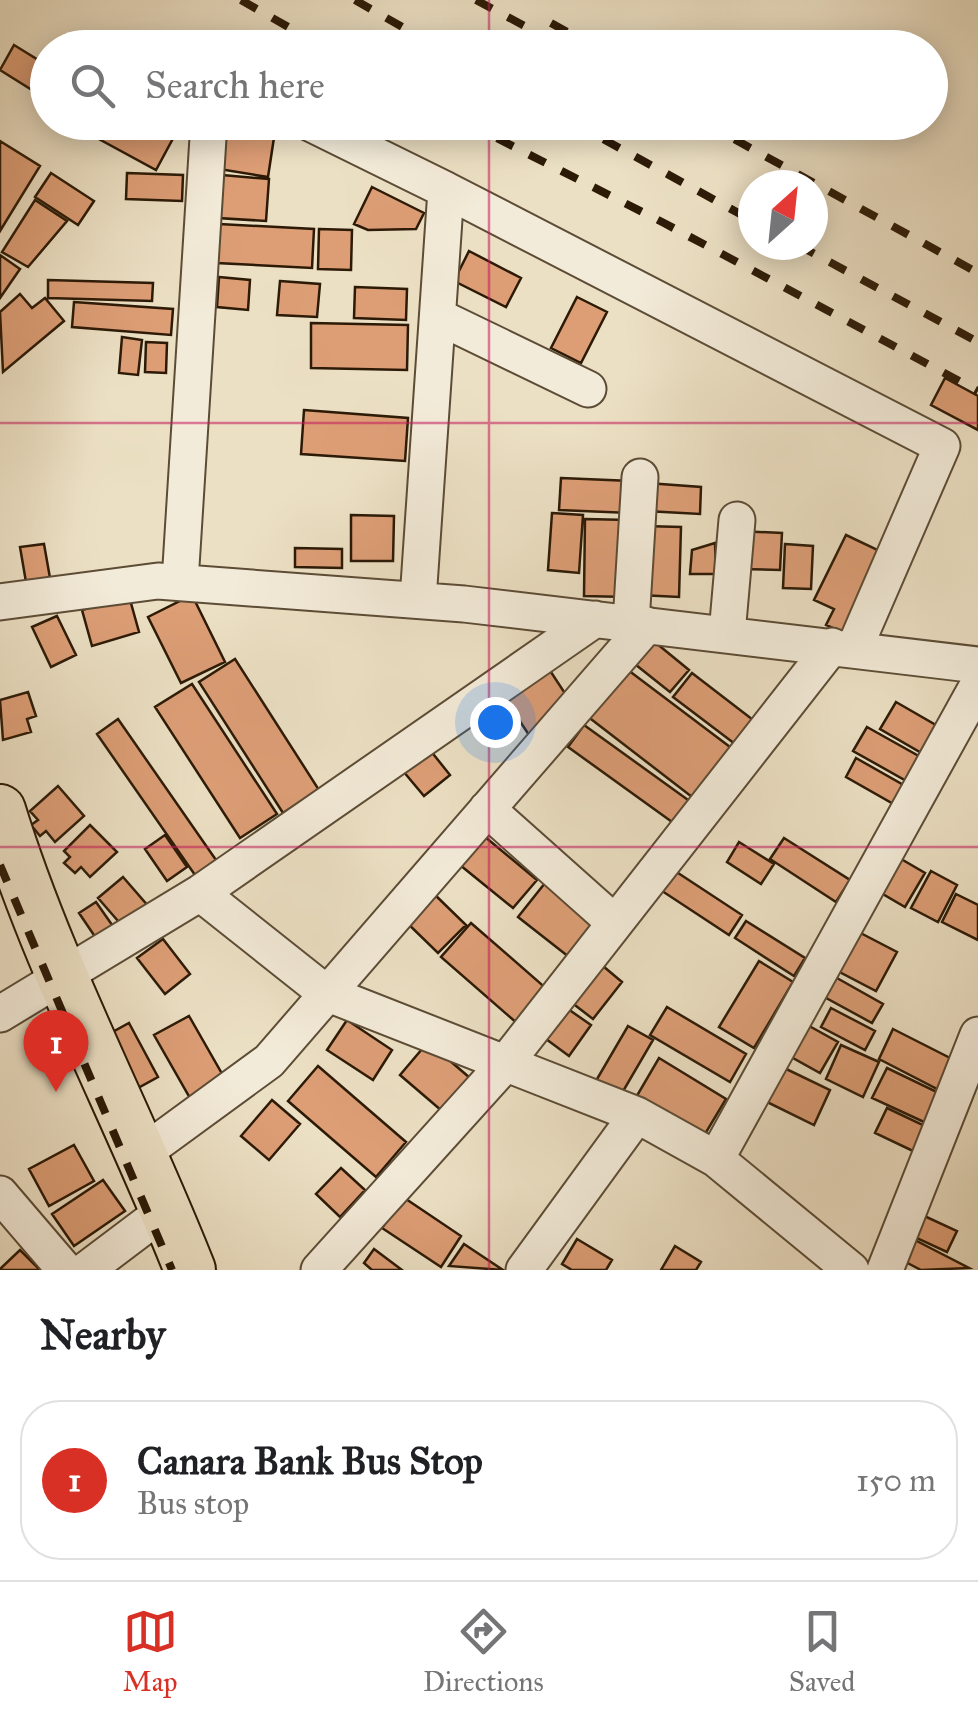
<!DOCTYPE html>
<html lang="en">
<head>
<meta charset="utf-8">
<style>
	:root { --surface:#fff; --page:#f2f2f2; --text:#202124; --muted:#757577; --line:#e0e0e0; --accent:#d93025 }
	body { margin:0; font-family:"IM FELL Great Primer",serif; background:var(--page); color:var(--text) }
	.compass { position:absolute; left:738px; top:170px; width:90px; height:90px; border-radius:50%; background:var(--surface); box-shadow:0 5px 25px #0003; rotate:27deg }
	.you { position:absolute; left:495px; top:722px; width:35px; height:35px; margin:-25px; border:8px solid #fff; border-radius:50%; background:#1a73e8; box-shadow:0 0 0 15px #1a73e833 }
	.badge { display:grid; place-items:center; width:65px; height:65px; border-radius:50%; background:var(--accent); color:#fff; font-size:32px; font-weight:700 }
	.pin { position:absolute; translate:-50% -82px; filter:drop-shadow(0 2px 5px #0008) }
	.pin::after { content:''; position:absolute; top:52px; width:35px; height:30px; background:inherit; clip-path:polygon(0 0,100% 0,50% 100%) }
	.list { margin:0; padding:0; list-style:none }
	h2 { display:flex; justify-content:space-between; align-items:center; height:130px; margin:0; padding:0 40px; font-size:42px }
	h2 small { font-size:32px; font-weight:400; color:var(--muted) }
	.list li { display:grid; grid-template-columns:65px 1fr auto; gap:30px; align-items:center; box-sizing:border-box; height:160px; margin:0 20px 20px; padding:0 20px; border:2px solid var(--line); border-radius:40px }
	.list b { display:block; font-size:38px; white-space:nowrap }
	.list p { margin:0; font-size:32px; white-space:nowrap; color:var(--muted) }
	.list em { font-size:32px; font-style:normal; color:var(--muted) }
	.icon { flex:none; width:55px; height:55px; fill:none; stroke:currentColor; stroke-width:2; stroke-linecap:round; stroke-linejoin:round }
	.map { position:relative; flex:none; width:978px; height:1270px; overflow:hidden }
	.search { position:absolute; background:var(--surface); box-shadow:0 5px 25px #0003; left:30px; right:30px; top:30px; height:110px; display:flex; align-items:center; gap:25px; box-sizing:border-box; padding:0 35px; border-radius:55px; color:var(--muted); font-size:38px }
	.sheet { height:310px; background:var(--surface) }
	nav { display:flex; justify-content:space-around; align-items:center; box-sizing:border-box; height:140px; border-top:2px solid var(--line); background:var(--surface); font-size:28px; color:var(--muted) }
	nav a { display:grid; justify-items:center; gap:5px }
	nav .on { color:var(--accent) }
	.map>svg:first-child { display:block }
	.building { fill:#dd9e76; stroke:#2c1a07; stroke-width:2.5 }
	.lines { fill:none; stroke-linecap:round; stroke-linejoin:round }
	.minor-casing { stroke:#5c4c36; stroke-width:39 }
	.highway-casing { stroke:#2c1a07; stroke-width:54 }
	.minor { stroke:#f3ebd9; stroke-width:35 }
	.highway { stroke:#ece0c4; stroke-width:50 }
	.rail { stroke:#2c1a07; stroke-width:8; stroke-dasharray:18 18; stroke-linecap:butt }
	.grid { fill:none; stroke:#c2185b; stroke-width:2.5; stroke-opacity:0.55 }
</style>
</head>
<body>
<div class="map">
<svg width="978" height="1270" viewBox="0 0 978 1270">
	<rect width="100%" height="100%" fill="#ece0c4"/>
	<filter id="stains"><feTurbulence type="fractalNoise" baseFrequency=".002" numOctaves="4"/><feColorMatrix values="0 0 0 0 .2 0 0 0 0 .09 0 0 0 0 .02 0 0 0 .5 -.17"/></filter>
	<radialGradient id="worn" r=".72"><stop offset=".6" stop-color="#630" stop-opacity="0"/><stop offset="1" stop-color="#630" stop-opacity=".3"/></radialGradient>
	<!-- building -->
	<path class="building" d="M14,45L48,66V100L0,70Z
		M91,122H160L177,131L156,170L86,132Z
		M225,124L275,131L268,177L219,169Z
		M0,141L40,166L0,231Z
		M51,173L94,201L78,225L35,197Z
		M127,173L183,175L182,201L126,199Z
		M222,175L269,179L266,221L218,218Z
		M372,187L424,213L416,229L368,230L354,224Z
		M35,200L67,221L28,267L2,252Z
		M219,224L314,229L312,268L217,263Z
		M319,229L352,230L351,270L318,269Z
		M469,251L521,278L506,307L454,281Z
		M0,255L20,269L0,298Z
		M219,277L250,280L248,310L217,307Z
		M48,280L153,283L152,301L48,298Z
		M280,281L320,284L317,317L277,315Z
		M355,287L407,289L406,320L354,318Z
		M20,294L32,308L45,298L64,321L3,372L0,312Z
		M577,297L607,312L581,363L551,348Z
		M74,302L173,309L171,335L72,327Z
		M311,323L408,325L407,370L311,368Z
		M122,337L142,340L138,375L119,373Z
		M146,342L167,343L166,373L145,372Z
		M945,378L978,396V430L931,405Z
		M304,410L408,418L405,461L301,454Z
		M561,478L631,481L630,513L559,510Z
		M647,483L701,487L700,514L646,511Z
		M552,513L583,515L579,573L548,570Z
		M351,515L394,516L393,561H351Z
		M585,519L628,520L627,597L584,596Z
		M643,526L681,527L679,597L640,595Z
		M740,531L782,533L780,570L739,569Z
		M846,535L882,552L848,635L826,625L834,609L814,600Z
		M715,543L716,574H690L692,550Z
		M44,544L50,578L26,582L20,547Z
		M785,544L813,546L811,589L783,588Z
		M295,548L342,549V568L295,567Z
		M192,595L225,662L181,683L148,617Z
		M129,596L139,632L92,646L82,610Z
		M57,616L76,655L51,667L32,627Z
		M645,634L689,670L670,692L626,657Z
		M235,659L319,790L283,813L199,682Z
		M547,666L574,707L529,735L502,694Z
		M624,667L734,750L696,800L587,716Z
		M692,673L757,723L739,747L673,697Z
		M192,684L277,814L240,838L155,707Z
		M28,692L36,716L27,719L31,732L3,740L0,700Z
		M896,702L941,728L925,755L880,729Z
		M118,719L216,860L195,875L97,734Z
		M584,725L702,810L686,832L568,747Z
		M867,727L924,759L910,783L853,751Z
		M430,750L450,775L424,796L403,771Z
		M856,758L907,787L897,806L846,777Z
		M58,786L84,816L55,842L46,831L40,836L31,825L38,820L30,811Z
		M90,825L117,852L90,877L81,867L75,873L64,863L70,857L64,851Z
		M165,835L187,867L167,881L145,849Z
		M484,836L537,880L513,908L460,865Z
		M784,838L850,880L836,902L770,859Z
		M739,842L774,864L761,884L727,862Z
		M896,856L925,873L905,907L876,890Z
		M672,869L742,915L729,935L659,889Z
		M931,871L957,885L938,922L911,908Z
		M123,877L149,907L125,929L98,898Z
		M545,883L596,923L569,957L518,917Z
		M431,891L466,925L438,953L403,919Z
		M956,894L978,905V940L942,922Z
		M96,902L117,932L100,944L79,913Z
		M746,921L805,958L794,976L735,938Z
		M471,923L548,990L518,1024L441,957Z
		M849,927L897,952L876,991L828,966Z
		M163,939L190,974L165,994L137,958Z
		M597,961L622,982L593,1019L567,999Z
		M759,961L793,982L754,1048L719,1027Z
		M828,973L883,1004L872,1023L817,993Z
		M667,1007L746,1054L730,1082L650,1035Z
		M831,1008L875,1031L865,1050L821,1027Z
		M568,1009L591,1025L569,1056L546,1039Z
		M189,1016L225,1079L190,1098L154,1035Z
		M347,1020L392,1050L373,1080L327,1050Z
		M802,1022L838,1042L820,1073L784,1053Z
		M129,1023L158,1077L127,1094L98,1040Z
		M628,1026L653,1040L615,1105L590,1091Z
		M893,1029L958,1062L943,1092L879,1059Z
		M428,1042L470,1078L442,1111L400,1075Z
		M841,1045L879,1062L863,1097L826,1079Z
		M659,1058L726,1099L702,1139L635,1099Z
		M778,1065L830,1090L814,1125L761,1099Z
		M318,1066L406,1142L376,1177L288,1101Z
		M887,1068L939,1093L924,1122L872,1098Z
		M272,1100L300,1124L269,1160L241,1136Z
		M887,1108L925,1126L913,1151L875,1133Z
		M74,1145L94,1181L49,1206L29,1169Z
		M341,1168L365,1190L340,1217L316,1194Z
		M103,1180L125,1211L74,1246L52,1214Z
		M403,1197L461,1236L441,1267L382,1228Z
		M920,1214L957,1231L947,1252L910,1235Z
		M909,1237L969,1268L921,1270L898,1258Z
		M577,1239L612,1260L606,1270H572L562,1264Z
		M464,1244L503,1270L449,1266Z
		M675,1246L701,1262L696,1270H661Z
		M374,1249L402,1270H372L364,1263Z
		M20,1250L40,1270H0V1269Z"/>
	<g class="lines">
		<!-- minor casing -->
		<g class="minor-casing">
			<path id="minor" d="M308,122L446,190
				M439,317L588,389
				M180,582L209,122
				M418,600L446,190L942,446L854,649
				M0,602L158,581L464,604L978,665
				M631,623L640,477
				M727,634L737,520
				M487,809L615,923
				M200,893L326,993L637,1115L716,1159L851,1270
				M0,1014L200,893L595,619
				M139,1156L269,1061L647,625
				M716,1159L978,685
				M0,1194L65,1270
				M86,1270L147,1224
				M319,1270L504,1065L832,646
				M524,1270L637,1115
				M885,1270L978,1035"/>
		</g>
		<!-- highway casing -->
		<g class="highway-casing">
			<path id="highway" d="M0,810C49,969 129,1115 190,1270"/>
		</g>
		<!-- minor -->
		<use href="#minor" class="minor"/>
		<!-- highway -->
		<use href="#highway" class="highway"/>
		<!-- rail -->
		<path class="rail" d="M241,0L325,48
			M355,0L439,48
			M476,0L566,48
			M551,23L596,48
			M465,122L664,223L978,391
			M572,122L753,221
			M703,122L978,273
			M798,245L978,342
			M0,865L172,1270"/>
	</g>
	<!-- grid -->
	<path class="grid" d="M489,0V48M489,122V1270M0,423H978M0,847H978"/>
	<rect width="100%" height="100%" filter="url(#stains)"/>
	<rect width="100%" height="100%" fill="url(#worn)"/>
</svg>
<svg class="compass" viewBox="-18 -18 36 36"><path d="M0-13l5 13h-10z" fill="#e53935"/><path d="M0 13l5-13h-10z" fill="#757577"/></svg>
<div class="you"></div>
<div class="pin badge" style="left:56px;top:1092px">1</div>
<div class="search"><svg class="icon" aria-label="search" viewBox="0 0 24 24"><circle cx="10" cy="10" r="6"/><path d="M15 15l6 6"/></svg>Search here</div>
</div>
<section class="sheet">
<h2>Nearby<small></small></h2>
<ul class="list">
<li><span class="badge">1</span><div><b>Canara Bank Bus Stop</b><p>Bus stop</p></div><em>150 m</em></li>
</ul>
</section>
<nav>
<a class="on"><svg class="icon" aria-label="map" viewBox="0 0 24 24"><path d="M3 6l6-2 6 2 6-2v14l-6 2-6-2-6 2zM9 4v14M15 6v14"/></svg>Map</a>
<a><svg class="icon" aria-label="directions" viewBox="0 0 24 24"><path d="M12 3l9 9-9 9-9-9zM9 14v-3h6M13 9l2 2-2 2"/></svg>Directions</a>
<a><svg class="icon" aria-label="saved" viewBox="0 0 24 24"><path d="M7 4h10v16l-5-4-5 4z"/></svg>Saved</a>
</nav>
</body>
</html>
